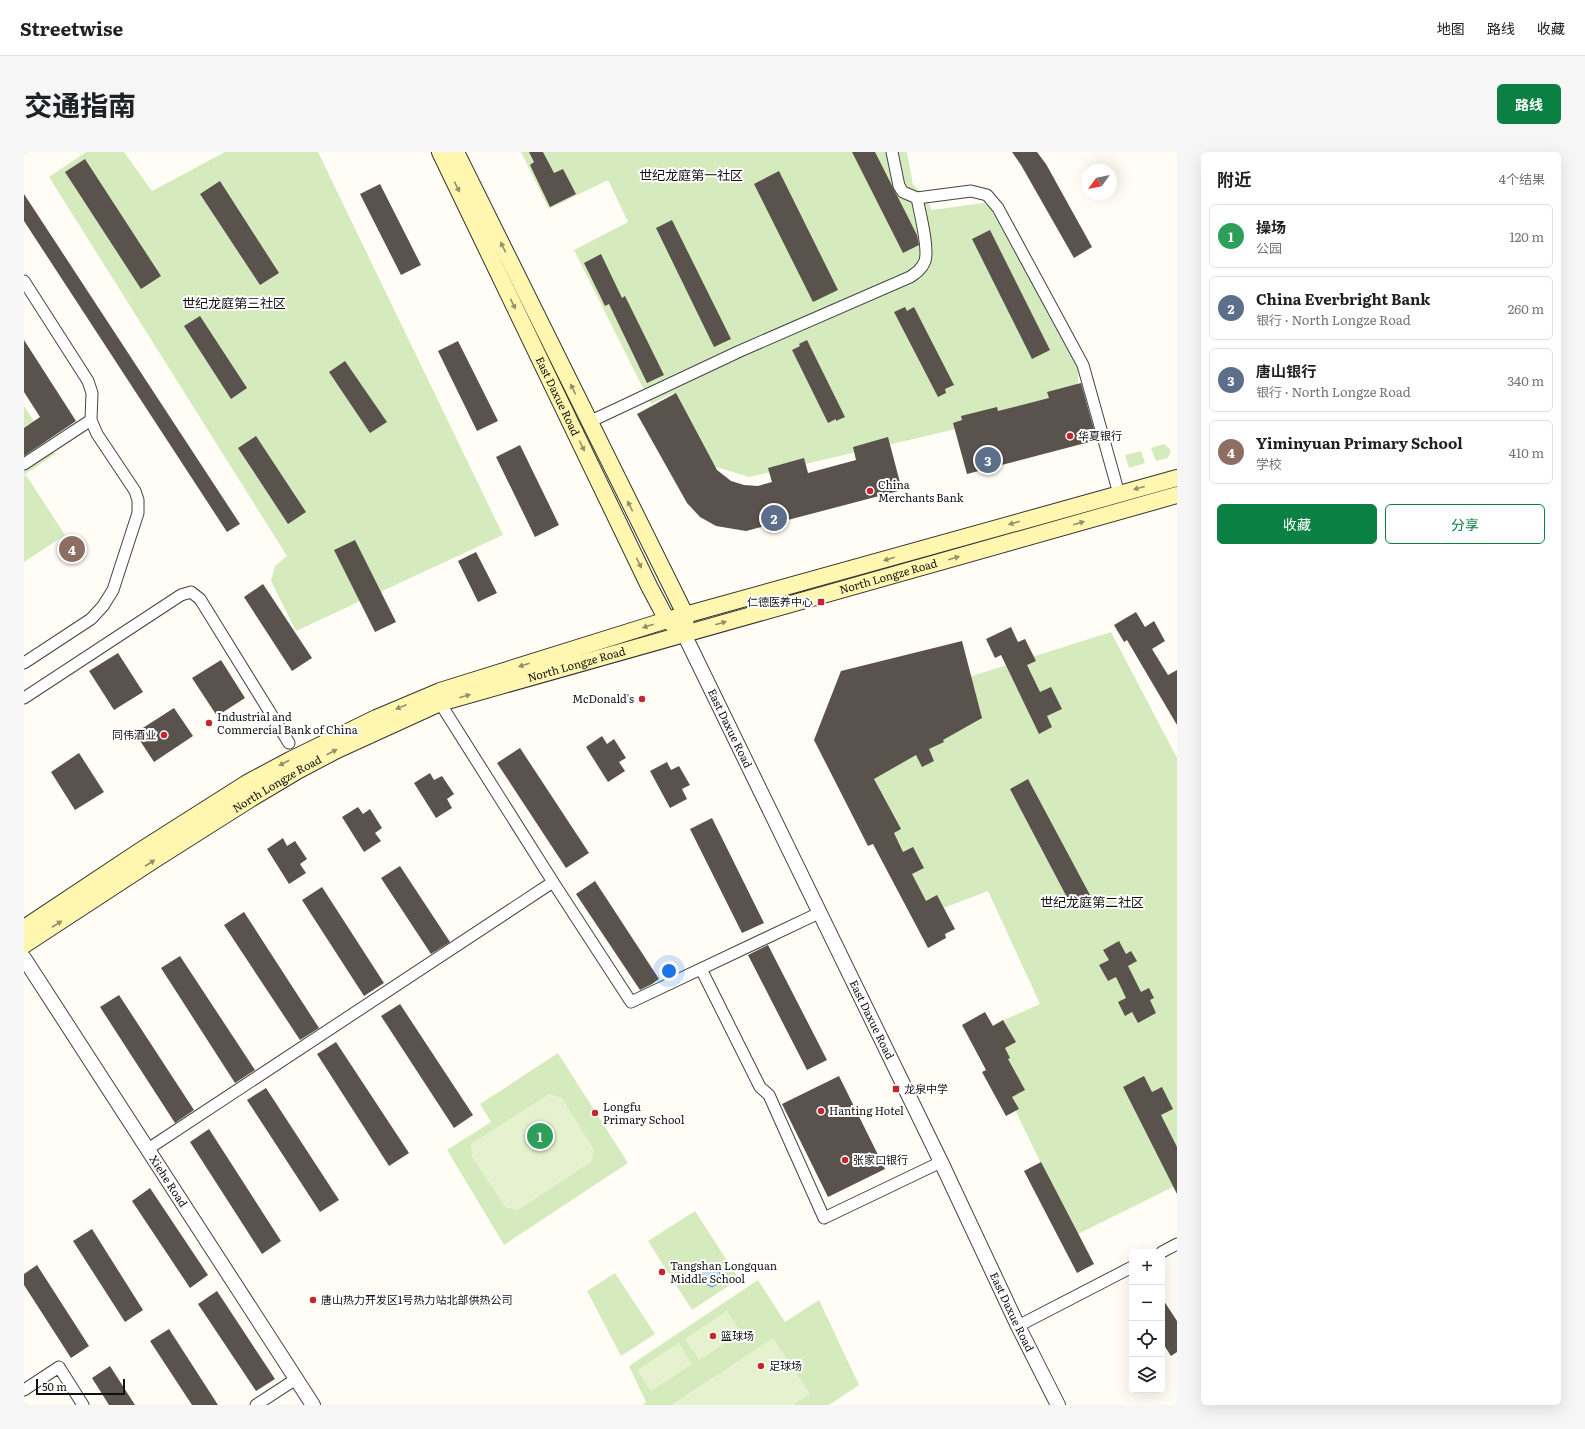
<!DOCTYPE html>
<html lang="zh">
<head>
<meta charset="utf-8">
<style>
	:root { --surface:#fff; --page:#f6f6f6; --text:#202124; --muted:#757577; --line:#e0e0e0; --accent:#0b8043 }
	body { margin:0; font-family:Literata,"Noto Sans SC",serif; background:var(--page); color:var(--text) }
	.controls { position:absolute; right:12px; bottom:12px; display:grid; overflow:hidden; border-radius:6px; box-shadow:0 4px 16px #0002 }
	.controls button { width:36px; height:36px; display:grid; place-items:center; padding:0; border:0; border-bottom:1px solid var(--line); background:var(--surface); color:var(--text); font:20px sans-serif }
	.compass { position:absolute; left:1057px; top:12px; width:36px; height:36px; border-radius:50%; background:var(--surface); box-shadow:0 4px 16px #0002; rotate:237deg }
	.scale { position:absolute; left:12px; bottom:10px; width:89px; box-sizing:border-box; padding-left:4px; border:2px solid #111; border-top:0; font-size:11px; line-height:14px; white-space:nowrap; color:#111; -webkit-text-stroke:3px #fff; paint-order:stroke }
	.you { position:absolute; left:645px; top:819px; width:14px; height:14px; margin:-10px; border:3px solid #fff; border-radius:50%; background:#1a73e8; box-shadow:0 0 0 6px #1a73e833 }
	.badge { display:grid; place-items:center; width:26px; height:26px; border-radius:50%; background:var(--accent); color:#fff; font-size:13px; font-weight:700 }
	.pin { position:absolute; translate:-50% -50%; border:2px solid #fff; box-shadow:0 1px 4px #0006 }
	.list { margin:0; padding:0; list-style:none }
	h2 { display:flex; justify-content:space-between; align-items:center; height:52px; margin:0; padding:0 16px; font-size:17px }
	h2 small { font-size:13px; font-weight:400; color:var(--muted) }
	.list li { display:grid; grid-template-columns:26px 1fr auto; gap:12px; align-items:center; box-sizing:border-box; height:64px; margin:0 8px 8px; padding:0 8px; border:1px solid var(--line); border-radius:6px }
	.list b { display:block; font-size:15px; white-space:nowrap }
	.list p { margin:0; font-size:13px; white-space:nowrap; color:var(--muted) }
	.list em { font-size:13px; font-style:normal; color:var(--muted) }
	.actions { display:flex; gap:8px; padding:12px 16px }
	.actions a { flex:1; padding:9px 0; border:1px solid var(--accent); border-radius:6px; text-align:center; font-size:14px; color:var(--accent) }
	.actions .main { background:var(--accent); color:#fff }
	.icon { flex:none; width:22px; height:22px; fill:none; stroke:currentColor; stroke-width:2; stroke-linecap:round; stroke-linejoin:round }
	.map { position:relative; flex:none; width:1153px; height:1253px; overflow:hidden; border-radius:6px }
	header { display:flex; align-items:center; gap:24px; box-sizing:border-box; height:56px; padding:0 20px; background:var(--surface); border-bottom:1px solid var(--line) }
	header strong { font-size:19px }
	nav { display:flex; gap:22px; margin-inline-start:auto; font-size:14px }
	.intro { display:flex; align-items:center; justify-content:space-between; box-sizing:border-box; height:96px; padding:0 24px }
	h1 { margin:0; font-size:28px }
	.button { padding:10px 18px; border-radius:6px; background:var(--accent); color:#fff; font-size:14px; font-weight:700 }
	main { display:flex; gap:24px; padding:0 24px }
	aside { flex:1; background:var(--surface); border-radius:6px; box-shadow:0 4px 16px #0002 }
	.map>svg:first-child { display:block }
	.green { fill:#d5ebbd }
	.pitch { fill:#e6f2cf }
	.water { fill:#b9e0f7; stroke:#3f96cf }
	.building { fill:#5a524d }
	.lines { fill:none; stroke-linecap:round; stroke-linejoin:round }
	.minor-casing { stroke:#444; stroke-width:13 }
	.tertiary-casing { stroke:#444; stroke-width:16 }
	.secondary-casing { stroke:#333; stroke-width:18 }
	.minor { stroke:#fff; stroke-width:11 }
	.tertiary { stroke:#fff; stroke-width:14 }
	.secondary { stroke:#fff6b0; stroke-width:16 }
	.oneway { fill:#948f68 }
	.poi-dot { fill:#c4262e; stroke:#fff; stroke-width:1.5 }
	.labels { text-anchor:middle; stroke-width:4; stroke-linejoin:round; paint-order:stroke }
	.street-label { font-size:11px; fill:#111; stroke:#fff }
	.poi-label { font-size:11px; fill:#111; stroke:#fff; text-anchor:start }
	.quarter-label { font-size:13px; fill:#111; stroke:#fff }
</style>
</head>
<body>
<header>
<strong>Streetwise</strong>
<nav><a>地图</a><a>路线</a><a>收藏</a></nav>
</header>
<div class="intro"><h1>交通指南</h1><a class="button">路线</a></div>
<main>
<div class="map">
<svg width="1153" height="1253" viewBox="0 0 1153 1253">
	<rect width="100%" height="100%" fill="#fffdf5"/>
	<!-- green -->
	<path class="green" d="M62,0H100L128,39L201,0H294L479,383L272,479L247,429L251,414L263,404L25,25Z
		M497,0H883L889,33L899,41L908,58L959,51L973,60L1054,216V249L725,325L686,313L649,241L627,252L550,98L604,70L584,28L525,57Z
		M0,254L31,302L0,323Z
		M1140,292L1147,298L1144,306L1132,309L1127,296Z
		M1117,299L1121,311L1105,316L1101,303Z
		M2,323L41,383L0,410V324Z
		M1087,480L1153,606V1033L1052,1083L953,880L1016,852L964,739L896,765L838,621L875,547Z
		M534,901L604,1011L480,1093L423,998L467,970L456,952Z
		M671,1059L715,1127L668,1158L624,1089Z
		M591,1121L631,1182L597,1204L563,1139Z
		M734,1128L761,1170L795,1148L835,1233L805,1253H618L622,1250L605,1214Z"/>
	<!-- pitch -->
	<path class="pitch" d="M525,942L538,946L570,998L567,1010L494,1058L482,1056L448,1005L447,992Z
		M703,1159L717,1181L675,1208L661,1187Z
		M749,1186L786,1242L769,1253H647Z
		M655,1191L668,1212L627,1239L613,1218Z"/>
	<!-- water -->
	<path class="water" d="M675,1112L678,1117C683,1117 687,1114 691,1117C701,1121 696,1132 688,1135L680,1131L678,1122L670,1115Z"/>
	<!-- building -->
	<path class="building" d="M505,0H519L530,21L539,17L552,42L526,55L506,13L510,10Z
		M828,0H851L893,83L895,93L879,101Z
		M988,0H1013L1022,12L1068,95L1050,106L997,13Z
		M61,7L137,124L117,137L41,20Z
		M755,19L814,138L789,150L730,32Z
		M196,29L255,121L236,133L176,42Z
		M356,32L397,113L377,123L336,42Z
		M0,42L216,372L203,380L0,69Z
		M648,68L707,187L690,195L632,76Z
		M966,78L1026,198L1008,207L948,87Z
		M577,102L598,146L601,144L640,223L623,231L585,152L581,154L560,111Z
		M881,155L883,159L890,155L930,233L921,237L922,241L914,245L870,160Z
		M176,164L223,236L207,247L160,174Z
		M0,188L52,269L0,304V276L16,265L0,240Z
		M783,188L821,265L812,269V267L804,271L768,198L776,194L775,192Z
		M434,189L474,269L453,279L414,199Z
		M321,209L363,270L346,281L305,220Z
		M1057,231L1073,288L943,322L929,271L938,268L937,264L973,255L974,259L1025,246L1023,240Z
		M652,241L693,318L707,329L720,333L734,334L748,330L744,316L780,306L784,321L832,308L829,295L864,285L878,338L722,379L692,374L676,365L663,351L613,262Z
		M232,284L282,360L264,372L214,296Z
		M496,293L535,373L511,385L472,305Z
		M331,388L372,470L351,480L310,398Z
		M452,400L473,441L454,450L434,409Z
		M239,432L288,506L268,519L220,445Z
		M1112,460L1121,475L1130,469L1141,489L1128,497L1144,523L1153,518V573L1103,488L1100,490L1090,473Z
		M987,475L994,490L1001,487L1012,509L1003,513L1016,540L1027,535L1038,557L1023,564L1028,575L1015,582L977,503L971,506L962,487Z
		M938,489L958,566L919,588L920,590L905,597L910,609L898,615L892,603L850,627L877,677L870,681L879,700L889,695L900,716L888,722L902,749L913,743L931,777L921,782L922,786L904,796L849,692L844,694L790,588L817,519Z
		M94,501L119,540L90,558L65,519Z
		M197,508L221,546L193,564L168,526Z
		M150,556L169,584L130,610L111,581Z
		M578,584L583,592L590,587L602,606L595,610L601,619L584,630L562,595Z
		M496,596L565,701L542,716L473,611Z
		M55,601L80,640L51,658L27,620Z
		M643,610L647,618L655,614L666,633L658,637L663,647L646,656L626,619Z
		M406,621L410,628L418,624L430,642L423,647L428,656L412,666L390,631Z
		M1004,627L1066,743L1047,753L986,637Z
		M334,655L339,662L346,657L358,676L351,681L357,689L340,700L318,665Z
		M688,666L740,771L718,781L666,677Z
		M259,686L263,694L271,689L283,707L276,712L282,721L265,732L243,697Z
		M376,714L426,790L407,802L357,726Z
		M571,729L635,827L628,832L616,838L552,742Z
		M298,735L360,831L340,844L278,748Z
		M220,760L295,876L276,888L200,773Z
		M1095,789L1102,802L1107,799L1113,809L1104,814L1117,840L1125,836L1130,846L1126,848L1132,861L1114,871L1108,860L1101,864L1094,850L1102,846L1092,825L1084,829L1075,813L1085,808L1079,798Z
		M744,793L803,908L783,918L724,803Z
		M156,804L231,918L211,931L137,816Z
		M95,843L170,958L151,971L76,855Z
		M376,852L449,963L430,976L357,864Z
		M961,860L969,874L979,868L992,890L981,896L986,906L984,907L1001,938L988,945L995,957L982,964L958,920L962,918L938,873Z
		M312,890L385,1001L365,1014L293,902Z
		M815,924L861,1017L804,1045L758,952Z
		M1120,924L1128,940L1138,935L1149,957L1137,963L1153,995V1042L1099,935Z
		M242,936L315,1048L296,1060L223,948Z
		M185,977L257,1089L238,1102L166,990Z
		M1017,1010L1070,1112L1053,1121L1000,1019Z
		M126,1036L184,1123L166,1136L108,1049Z
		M68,1077L119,1158L101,1170L49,1089Z
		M13,1113L65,1194L47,1206L0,1133V1122Z
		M193,1139L251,1227L232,1239L174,1152Z
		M1138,1146L1153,1169V1200L1147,1204L1138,1190Z
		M145,1177L194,1253H168L126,1189Z
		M86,1214L111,1253H85L68,1226Z"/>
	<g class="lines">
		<!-- minor casing -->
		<g class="minor-casing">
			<path id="minor" d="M868,0L875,34L879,40L893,46L947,39L963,43L974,56L1059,213L1095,342
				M0,129L64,229L68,241L67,268L73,282L111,339L114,348V361L89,438L79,454L67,467L0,511
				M565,270L716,199L886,125C892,121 898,117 901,109C905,96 896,61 893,46
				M0,312L67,268
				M0,546L157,443L167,440L176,447L265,591
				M529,730L607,850L795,761
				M677,817L736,935L745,943L800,1066L917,1010
				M124,997L529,730L416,551
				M1138,1100L1153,1092
				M994,1174L1108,1115
				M0,1238L35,1215L59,1253
				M232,1253L272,1227"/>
		</g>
		<!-- tertiary casing -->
		<g class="tertiary-casing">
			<g id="tertiary">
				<path id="s1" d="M660,482L917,1010L994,1174L1034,1253"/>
				<path id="s2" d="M0,806L289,1253"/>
			</g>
		</g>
		<!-- secondary casing -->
		<g class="secondary-casing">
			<g id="secondary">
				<path id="s3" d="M416,0L625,434L643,468L651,474"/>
				<path d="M432,0L662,464L661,473"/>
				<path d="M0,776L116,699L223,631L266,608L352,566L416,539L643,468L1153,326"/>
				<path id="s4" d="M0,793L130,708L228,646L275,618L313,598L416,551L1153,343"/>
			</g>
		</g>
		<!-- minor -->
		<use href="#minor" class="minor"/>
		<!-- tertiary -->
		<use href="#tertiary" class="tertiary"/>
		<!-- secondary -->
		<use href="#secondary" class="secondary"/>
	</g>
	<!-- one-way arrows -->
	<defs><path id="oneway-solid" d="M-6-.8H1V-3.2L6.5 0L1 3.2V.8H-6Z"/></defs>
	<g class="oneway">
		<use href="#oneway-solid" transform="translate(433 35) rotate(64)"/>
		<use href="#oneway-solid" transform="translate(479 95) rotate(-116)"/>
		<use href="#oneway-solid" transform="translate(489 152) rotate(64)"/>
		<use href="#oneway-solid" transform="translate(549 237) rotate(-116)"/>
		<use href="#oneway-solid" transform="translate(558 294) rotate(64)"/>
		<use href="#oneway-solid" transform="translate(1115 336) rotate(165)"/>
		<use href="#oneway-solid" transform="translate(606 354) rotate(-116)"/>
		<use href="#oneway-solid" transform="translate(990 371) rotate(164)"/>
		<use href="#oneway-solid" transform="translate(1055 371) rotate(-16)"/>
		<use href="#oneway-solid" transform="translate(930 406) rotate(-16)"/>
		<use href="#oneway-solid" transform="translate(865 407) rotate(164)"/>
		<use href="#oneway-solid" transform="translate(615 411) rotate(64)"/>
		<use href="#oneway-solid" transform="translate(697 471) rotate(-16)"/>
		<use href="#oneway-solid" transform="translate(624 474) rotate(162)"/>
		<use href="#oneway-solid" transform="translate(500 513) rotate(162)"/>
		<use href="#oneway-solid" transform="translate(441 544) rotate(-16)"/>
		<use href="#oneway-solid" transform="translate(377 555) rotate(158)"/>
		<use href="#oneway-solid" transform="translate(308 600) rotate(-28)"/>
		<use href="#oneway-solid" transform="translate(260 611) rotate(152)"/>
		<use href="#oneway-solid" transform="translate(126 711) rotate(-33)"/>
		<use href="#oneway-solid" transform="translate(33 772) rotate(-33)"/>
	</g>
	<!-- markers -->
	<g class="poi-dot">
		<circle cx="1046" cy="284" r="4"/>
		<circle cx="846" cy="339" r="4"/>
		<rect x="793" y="446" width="8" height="8" rx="2"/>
		<circle cx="618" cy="547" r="4"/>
		<circle cx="185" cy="571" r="4"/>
		<circle cx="140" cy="583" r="4"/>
		<rect x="868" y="933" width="8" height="8" rx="2"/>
		<circle cx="797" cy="959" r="4"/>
		<circle cx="571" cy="961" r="4"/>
		<circle cx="821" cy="1008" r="4"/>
		<circle cx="638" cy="1120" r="4"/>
		<circle cx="289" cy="1148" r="4"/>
		<circle cx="689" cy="1184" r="4"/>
		<circle cx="737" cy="1214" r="4"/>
	</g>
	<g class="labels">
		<!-- street labels -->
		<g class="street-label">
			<text dy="4" stroke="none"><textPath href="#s3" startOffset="271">East Daxue Road</textPath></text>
			<text dy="4" stroke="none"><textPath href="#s4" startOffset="948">North Longze Road</textPath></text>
			<text dy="4" stroke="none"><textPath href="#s4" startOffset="624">North Longze Road</textPath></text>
			<text dy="4" stroke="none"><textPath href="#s1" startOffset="105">East Daxue Road</textPath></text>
			<text dy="4" stroke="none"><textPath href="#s4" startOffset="300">North Longze Road</textPath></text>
			<text dy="4" stroke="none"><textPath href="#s1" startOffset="429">East Daxue Road</textPath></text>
			<text dy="4" stroke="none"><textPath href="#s2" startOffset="266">Xiehe Road</textPath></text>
			<text dy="4" stroke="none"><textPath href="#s1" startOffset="753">East Daxue Road</textPath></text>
		</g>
		<!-- poi labels -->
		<g class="poi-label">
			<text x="1054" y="288">华夏银行</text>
			<text x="854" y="337">China<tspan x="854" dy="13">Merchants Bank</tspan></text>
			<text x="789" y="454" text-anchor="end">仁德医养中心</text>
			<text x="610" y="551" text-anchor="end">McDonald's</text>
			<text x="193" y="569">Industrial and<tspan x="193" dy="13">Commercial Bank of China</tspan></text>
			<text x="132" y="587" text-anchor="end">同伟酒业</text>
			<text x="880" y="941">龙泉中学</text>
			<text x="579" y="959">Longfu<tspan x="579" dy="13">Primary School</tspan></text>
			<text x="805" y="963">Hanting Hotel</text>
			<text x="829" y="1012">张家口银行</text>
			<text x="646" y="1118">Tangshan Longquan<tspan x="646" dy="13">Middle School</tspan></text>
			<text x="297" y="1152">唐山热力开发区1号热力站北部供热公司</text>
			<text x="697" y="1188">篮球场</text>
			<text x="745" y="1218">足球场</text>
		</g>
		<!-- quarter labels -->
		<g class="quarter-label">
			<text x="667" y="28">世纪龙庭第一社区</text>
			<text x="210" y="156">世纪龙庭第三社区</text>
			<text x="1068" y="755">世纪龙庭第二社区</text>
		</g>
	</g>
</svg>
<div class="controls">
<button>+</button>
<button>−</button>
<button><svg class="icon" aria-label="locate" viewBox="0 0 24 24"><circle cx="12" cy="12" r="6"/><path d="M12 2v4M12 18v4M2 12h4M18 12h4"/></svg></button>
<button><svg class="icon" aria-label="layers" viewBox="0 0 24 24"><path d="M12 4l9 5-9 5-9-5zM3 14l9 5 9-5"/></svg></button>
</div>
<svg class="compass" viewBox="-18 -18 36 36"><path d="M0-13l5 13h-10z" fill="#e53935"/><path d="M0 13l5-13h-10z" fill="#757577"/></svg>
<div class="scale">50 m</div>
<div class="you"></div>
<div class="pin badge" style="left:516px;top:984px;background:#2e9e5b">1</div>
<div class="pin badge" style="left:750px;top:366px;background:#5c6f8a">2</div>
<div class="pin badge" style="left:964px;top:308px;background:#5c6f8a">3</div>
<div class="pin badge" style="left:48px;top:397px;background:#8d6e63">4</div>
</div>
<aside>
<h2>附近<small>4个结果</small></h2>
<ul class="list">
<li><span class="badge" style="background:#2e9e5b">1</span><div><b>操场</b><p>公园</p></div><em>120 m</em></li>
<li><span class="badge" style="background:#5c6f8a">2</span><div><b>China Everbright Bank</b><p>银行 · North Longze Road</p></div><em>260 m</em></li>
<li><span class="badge" style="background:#5c6f8a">3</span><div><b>唐山银行</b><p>银行 · North Longze Road</p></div><em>340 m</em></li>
<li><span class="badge" style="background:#8d6e63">4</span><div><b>Yiminyuan Primary School</b><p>学校</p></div><em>410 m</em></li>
</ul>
<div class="actions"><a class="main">收藏</a><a>分享</a></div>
</aside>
</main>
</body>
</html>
